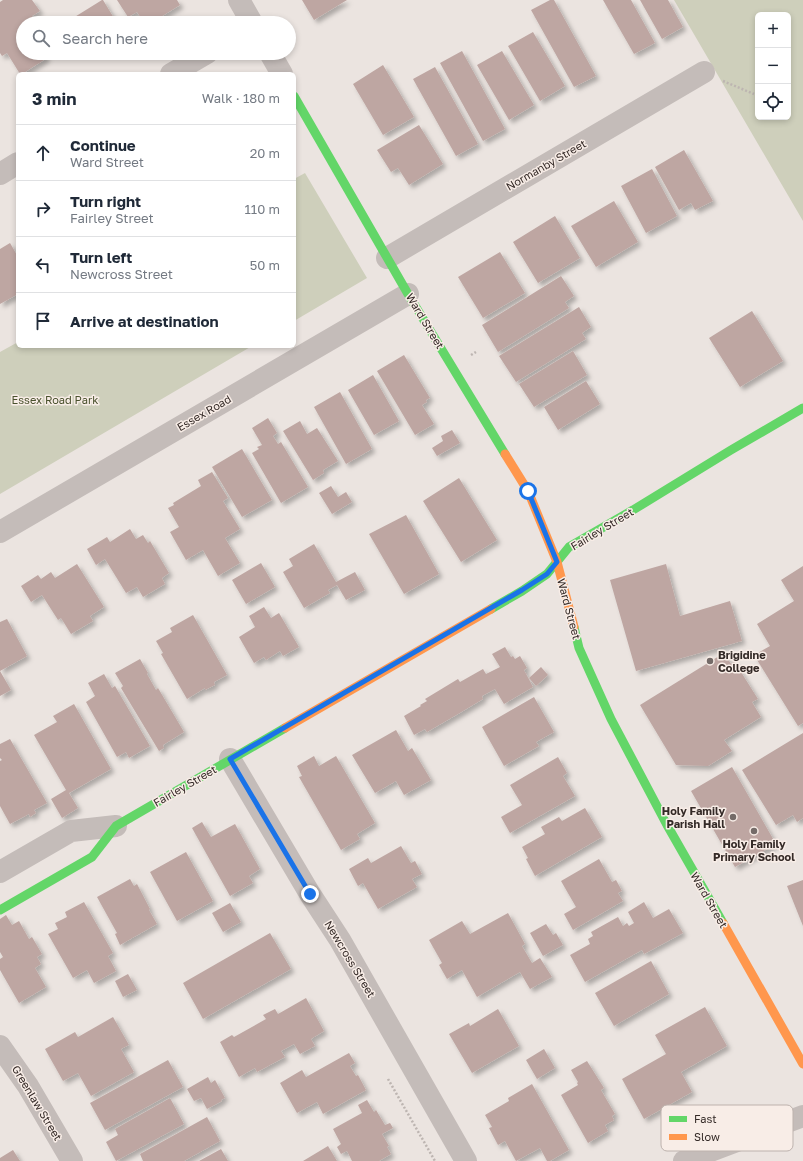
<!DOCTYPE html>
<html lang="en">
<head>
<meta charset="utf-8">
<style>
	:root { --surface:#fff; --page:#f2f2f3; --text:#1f2937; --muted:#747a83; --line:#e0e1e3 }
	body { margin:0; font-family:"Golos Text",sans-serif; background:var(--page); color:var(--text) }
	.controls { position:absolute; right:12px; top:12px; display:grid; overflow:hidden; border-radius:6px; box-shadow:0 2px 6px #0003 }
	.controls button { width:36px; height:36px; display:grid; place-items:center; padding:0; border:0; border-bottom:1px solid var(--line); background:var(--surface); color:var(--text); font:20px sans-serif }
	.stop { position:absolute; width:12px; height:12px; margin:-9px; border:3px solid #1a73e8; border-radius:50%; background:#fff }
	.stop.end { background:#1a73e8; border-color:#fff; box-shadow:0 1px 4px #0008 }
	.list { margin:0; padding:0; list-style:none }
	h2 { display:flex; justify-content:space-between; align-items:center; height:52px; margin:0; padding:0 16px; font-size:17px }
	h2 small { font-size:13px; font-weight:400; color:var(--muted) }
	.list li { display:grid; grid-template-columns:26px 1fr auto; gap:12px; align-items:center; box-sizing:border-box; height:56px; padding:0 16px; border-top:1px solid var(--line) }
	.list b { display:block; font-size:15px; white-space:nowrap }
	.list p { margin:0; font-size:13px; white-space:nowrap; color:var(--muted) }
	.list em { font-size:13px; font-style:normal; color:var(--muted) }
	.icon { flex:none; width:22px; height:22px; fill:none; stroke:currentColor; stroke-width:2; stroke-linecap:round; stroke-linejoin:round }
	.map { position:relative; flex:none; width:803px; height:1161px; overflow:hidden }
	.search { position:absolute; background:var(--surface); box-shadow:0 2px 6px #0003; left:16px; top:16px; width:280px; height:44px; display:flex; align-items:center; gap:10px; box-sizing:border-box; padding:0 14px; border-radius:22px; color:var(--muted); font-size:15px }
	.panel { position:absolute; background:var(--surface); box-shadow:0 2px 6px #0003; left:16px; top:72px; width:280px; height:276px; border-radius:6px }
	.map>svg:first-child { display:block }
	.green { fill:#cecfbb; fill-rule:evenodd }
	.building { fill:#bea6a2; filter:url(#shadow) }
	.lines { fill:none; stroke-linecap:round; stroke-linejoin:round }
	.path { stroke:#bdb5b1; stroke-width:2.5; stroke-dasharray:2 2; stroke-linecap:butt }
	.street { stroke:#c4bcb9; stroke-width:22 }
	.fast { stroke:#63d668; stroke-width:9 }
	.slow { stroke:#ff974d; stroke-width:9 }
	.route { stroke:#1a73e8; stroke-width:5 }
	.poi-dot { fill:#746b68; stroke:#f8ede7; stroke-width:1.5 }
	.labels { text-anchor:middle; stroke-width:3; stroke-linejoin:round; paint-order:stroke }
	.street-label { font-size:11px; fill:#342a27; stroke:#f8ede7 }
	.park-label { font-size:11px; fill:#49512d; stroke:#f8ede7 }
	.poi-label { font-size:11px; font-weight:bold; fill:#342a27; stroke:#f8ede7; text-anchor:start }
	.key { fill:#f8ede7; stroke:#bdb2ad; stroke-width:1 }
	.key-label { font-size:11px; fill:#342a27 }
</style>
</head>
<body>
<div class="map">
<svg width="803" height="1161" viewBox="0 0 803 1161">
	<defs>
		<filter id="shadow"><feDropShadow dx="3.5" dy="3.5" stdDeviation="2" flood-color="#0004"/></filter>
	</defs>
	<rect width="100%" height="100%" fill="#ebe4e0"/>
	<!-- green -->
	<path class="green" d="M674,0H803V221ZM758,15H788V117H758Z
		M305,173L367,278L294,321V179Z
		M18,342V346H252L0,494V352Z"/>
	<!-- building -->
	<path class="building" d="M3,0H32L40,11L32,16L36,23H23V53H44L47,58L22,74H20L7,53L2,56L0,53V2Z
		M102,0H103L117,23H65Z
		M117,0H177L180,5L151,23H144L137,12L128,17Z
		M302,0H347L314,20Z
		M550,0H554L596,76L574,87L531,10Z
		M603,0H631L655,43L634,54Z
		M640,0H668L683,27L662,39Z
		M533,32L565,86L540,101L508,46Z
		M462,51L505,129L483,141L440,63Z
		M502,51L534,105L509,120L477,65Z
		M383,65L414,117L383,135L353,84Z
		M435,67L478,144L456,156L413,79Z
		M419,125L443,164L409,185L398,168L391,172L377,150Z
		M684,150L713,201L695,210L691,203L679,210L655,167Z
		M652,169L677,216L646,233L621,186Z
		M614,201L638,242L596,267L571,226Z
		M555,216L580,258L538,283L513,242Z
		M10,243L18,257V294L0,304V249Z
		M500,252L525,293L483,318L458,277Z
		M561,276L574,296L565,302L569,308L498,352L482,325Z
		M579,307L591,327L582,333L586,339L516,382L499,356Z
		M752,311L783,361L740,387L709,338Z
		M573,351L587,375L534,407L519,384Z
		M404,355L430,398L426,400L427,402L422,405L434,424L415,435L377,371Z
		M373,375L399,421L374,435L348,390Z
		M586,381L600,404L558,430L544,407Z
		M340,392L372,449L346,464L314,407Z
		M268,418L277,433L273,436L278,444L281,442L308,487L281,503L252,453L259,449L257,447L262,445L252,428Z
		M300,421L307,434L317,428L338,461L323,470L324,473L313,480L283,431Z
		M452,430L460,443L437,456L432,448L443,441L441,436Z
		M242,449L272,500L242,517L212,467Z
		M212,472L228,498L223,501L240,529L225,538L240,563L218,576L203,550L186,560L170,532L179,527L168,508L174,505L173,503L201,486L198,480Z
		M459,478L497,540L461,562L423,501Z
		M331,486L338,497L346,492L352,502L332,514L319,493Z
		M406,515L439,574L404,594L369,534Z
		M130,529L136,539L143,535L148,543L150,541L169,573L162,578L165,584L143,597L137,587L126,593L105,559L96,565L87,549L107,537L110,542Z
		M314,544L336,582L355,572L365,590L346,600L337,585L328,590L330,593L304,608L283,572L293,566L289,559Z
		M261,563L275,587L246,604L232,580Z
		M77,564L104,607L90,616L93,621L71,634L61,618L58,620L42,595L31,602L21,586L38,575L41,579L51,572L55,578Z
		M666,564L680,616L730,601L742,641L636,671L610,580Z
		M803,566V723L798,726L754,655L770,646L757,624L794,601L781,580Z
		M264,607L271,618L279,613L299,647L283,656L280,651L266,660L264,657L254,663L239,637L255,627L249,616Z
		M193,615L227,675L214,682L215,685L205,690V688L187,699L161,654L163,653L156,641L172,632L170,628Z
		M7,619L27,656L0,671V622Z
		M505,647L511,657L513,656L515,659L520,656L527,668L524,670L533,687L504,704L495,689L482,696L483,699L458,714L427,732L425,729L414,735L404,716L421,706L420,705L427,701L425,699L458,679L460,682L483,669L486,674L500,667L492,654Z
		M724,653L731,664L734,661L758,699L752,702L761,717L724,740L732,751L708,766L676,765L640,705Z
		M140,659L148,673L147,674L156,690L158,688L184,732L163,745L164,748L159,751L121,688L123,686L115,673Z
		M541,667L548,675L536,686L529,678Z
		M0,671L11,690L0,696Z
		M104,674L112,688L115,686L150,746L129,758L126,752L117,757L86,702L95,696L88,683Z
		M534,697L554,732L536,742L539,746L504,766L482,727Z
		M74,704L111,769L69,793L78,808L62,818L51,799L66,790L34,735L57,722L53,716Z
		M396,730L408,751L412,748L431,780L404,795L396,781L375,793L352,755Z
		M803,733V818L797,822L793,815L776,825L742,770Z
		M10,739L47,803L34,810L36,813L30,817L29,814L10,824L0,806V761L2,760L0,758V744Z
		M314,756L319,766L336,756L375,823L357,834L360,839L341,850L299,777L302,776L297,766Z
		M558,757L567,773L563,776L575,796L510,833L501,817L522,805L510,785Z
		M732,767L776,844L735,867L691,791Z
		M585,808L602,837L535,876L526,859L528,858L522,847L545,834L541,827L559,817L562,821Z
		M202,822L211,837L235,824L260,869L249,876L253,883L230,896L192,828Z
		M401,846L411,863L415,861L422,874L412,879L417,887L378,909L363,883L358,886L349,869L368,858L371,863Z
		M186,852L213,901L177,921L150,872Z
		M599,859L612,882L616,880L622,891L618,893L623,901L573,930L564,914L576,907L561,881Z
		M130,879L134,886L137,884L150,909L149,910L157,924L120,945L115,934L117,933L97,897Z
		M803,880V926L787,886Z
		M84,902L113,953L108,956L116,971L94,983L87,970L73,978L48,934L58,929L55,923L67,917L65,912Z
		M644,902L653,918L669,909L683,933L644,954L642,950L585,982L570,955L590,944L588,939L593,936L591,932L618,917L623,926L627,923L629,926L634,923L628,912Z
		M230,903L241,922L223,932L212,913Z
		M508,913L525,944L522,946L532,963L540,958L552,977L530,989L520,972L477,997L462,970L447,979L439,965L442,963L429,940L462,921L470,934Z
		M6,915L12,925L19,921L29,939L32,937L42,954L37,957L41,964L35,968L46,987L19,1003L0,970V959L3,957L0,952V919Z
		M546,924L553,935L556,933L563,945L543,956L530,933Z
		M270,933L291,969L203,1019L183,983Z
		M651,961L669,994L614,1026L595,993Z
		M128,974L137,990L123,997L115,981Z
		M306,998L324,1031L311,1039L315,1046L300,1054L294,1044L281,1051L285,1057L257,1072L255,1068L239,1077L220,1042L232,1035L234,1037L266,1019L263,1015L275,1009L278,1014Z
		M705,1007L727,1046L681,1072L692,1092L644,1119L622,1079L666,1054L655,1035Z
		M498,1009L519,1046L472,1073L449,1034L469,1023L470,1026Z
		M113,1017L129,1045L121,1049L134,1072L91,1096L78,1073L63,1081L45,1049L75,1032L78,1037Z
		M544,1049L555,1068L537,1079L526,1060Z
		M349,1053L355,1063L350,1066L356,1076L358,1075L366,1090L323,1114L317,1102L297,1113L280,1083L302,1070L306,1077Z
		M168,1060L183,1087L105,1130L90,1103Z
		M587,1061L604,1088L601,1090L615,1114L612,1116L614,1120L605,1125L608,1131L588,1143L561,1095L578,1085L577,1083L578,1082L571,1070Z
		M208,1077L211,1083L215,1080L225,1098L221,1100L222,1101L207,1109L201,1098L194,1101L187,1089Z
		M532,1084L569,1150L550,1161H547L540,1148L516,1161L505,1141L498,1145L489,1128L492,1127L485,1115L509,1101L508,1098Z
		M170,1098L184,1124L116,1161L106,1142L118,1135L115,1129Z
		M367,1100L374,1112L376,1110L385,1125L390,1123L393,1128L382,1134L389,1146L387,1147L391,1154L379,1161H352L347,1151L341,1154L337,1147L341,1144L333,1129L362,1113L358,1105Z
		M207,1117L220,1141L184,1161H143L140,1154Z
		M328,1146L337,1161H303Z
		M221,1149L228,1161H199Z
		M13,1150L20,1161H0V1158Z"/>
	<g class="lines">
		<!-- path -->
		<path class="path" d="M723,81L754,94
			M471,355L476,352
			M388,1079L435,1161"/>
		<!-- street -->
		<path class="street" d="M239,0L252,23
			M270,53L282,74
			M171,74L207,53
			M0,174L18,163
			M387,258L704,72
			M0,532L408,294
			M230,759L310,894L340,940L466,1161
			M0,872L71,831L116,826
			M0,1046L28,1086L72,1161
			M684,1161L803,1116"/>
		<!-- fast -->
		<path class="fast" d="M294,96L408,294L505,454
			M491,609L522,591L547,574L569,547L633,510L731,450L803,408
			M574,627L579,648L611,719L667,825L723,923
			M0,910L92,857L116,826L285,728"/>
		<!-- slow -->
		<path class="slow" d="M505,454L528,491L557,562L574,627
			M285,728L491,609
			M723,923L803,1064"/>
	</g>
	<g class="lines">
		<!-- route -->
		<path class="route" d="M310,894L230,759L522,590L547,574L557,562L528,491"/>
	</g>
	<!-- markers -->
	<g class="poi-dot">
		<circle cx="710" cy="661" r="4"/>
		<circle cx="733" cy="817" r="4"/>
		<circle cx="754" cy="831" r="4"/>
	</g>
	<g class="labels">
		<!-- street labels -->
		<g class="street-label">
			<text transform="translate(546 165) rotate(-30)" y="4">Normanby Street</text>
			<text transform="translate(425 321) rotate(59)" y="4">Ward Street</text>
			<text transform="translate(204 413) rotate(-30)" y="4">Essex Road</text>
			<text transform="translate(602 529) rotate(-31)" y="4">Fairley Street</text>
			<text transform="translate(569 609) rotate(75)" y="4">Ward Street</text>
			<text transform="translate(185 786) rotate(-30)" y="4">Fairley Street</text>
			<text transform="translate(709 900) rotate(60)" y="4">Ward Street</text>
			<text transform="translate(350 959) rotate(59)" y="4">Newcross Street</text>
			<text transform="translate(37 1103) rotate(59)" y="4">Greenlaw Street</text>
		</g>
		<!-- park labels -->
		<g class="park-label">
			<text x="55" y="404">Essex Road Park</text>
		</g>
		<!-- poi labels -->
		<g class="poi-label">
			<text x="718" y="659">Brigidine<tspan x="718" dy="13">College</tspan></text>
			<text x="725" y="815" text-anchor="end">Holy Family<tspan x="725" dy="13">Parish Hall</tspan></text>
			<text x="754" y="848" text-anchor="middle">Holy Family<tspan x="754" dy="13">Primary School</tspan></text>
		</g>
	</g>
	<!-- legend -->
	<rect x="661" y="1105" width="132" height="46" rx="6" class="key"/>
	<rect x="669" y="1116" width="18" height="6" fill="#63d668"/>
	<rect x="669" y="1134" width="18" height="6" fill="#ff974d"/>
	<g class="key-label">
		<text x="694" y="1123">Fast</text>
		<text x="694" y="1141">Slow</text>
	</g>
</svg>
<div class="controls">
<button>+</button>
<button>−</button>
<button><svg class="icon" aria-label="locate" viewBox="0 0 24 24"><circle cx="12" cy="12" r="6"/><path d="M12 2v4M12 18v4M2 12h4M18 12h4"/></svg></button>
</div>
<div class="stop" style="left:528px;top:491px"></div>
<div class="stop end" style="left:310px;top:894px"></div>
<div class="search"><svg class="icon" aria-label="search" viewBox="0 0 24 24"><circle cx="10" cy="10" r="6"/><path d="M15 15l6 6"/></svg>Search here</div>
<section class="panel">
<h2>3 min<small>Walk · 180 m</small></h2>
<ul class="list">
<li><svg class="icon" aria-label="ahead" viewBox="0 0 24 24"><path d="M12 20V5M6 11l6-6 6 6"/></svg><div><b>Continue</b><p>Ward Street</p></div><em>20 m</em></li>
<li><svg class="icon" aria-label="right" viewBox="0 0 24 24"><path d="M7 20v-9h11M14 6l5 5-5 5"/></svg><div><b>Turn right</b><p>Fairley Street</p></div><em>110 m</em></li>
<li><svg class="icon" aria-label="left" viewBox="0 0 24 24"><path d="M17 20v-9H6M10 6l-5 5 5 5"/></svg><div><b>Turn left</b><p>Newcross Street</p></div><em>50 m</em></li>
<li><svg class="icon" aria-label="arrive" viewBox="0 0 24 24"><path d="M6 21V4h12l-3 4 3 4H6"/></svg><div><b>Arrive at destination</b></div></li>
</ul>
</section>
</div>
</body>
</html>
